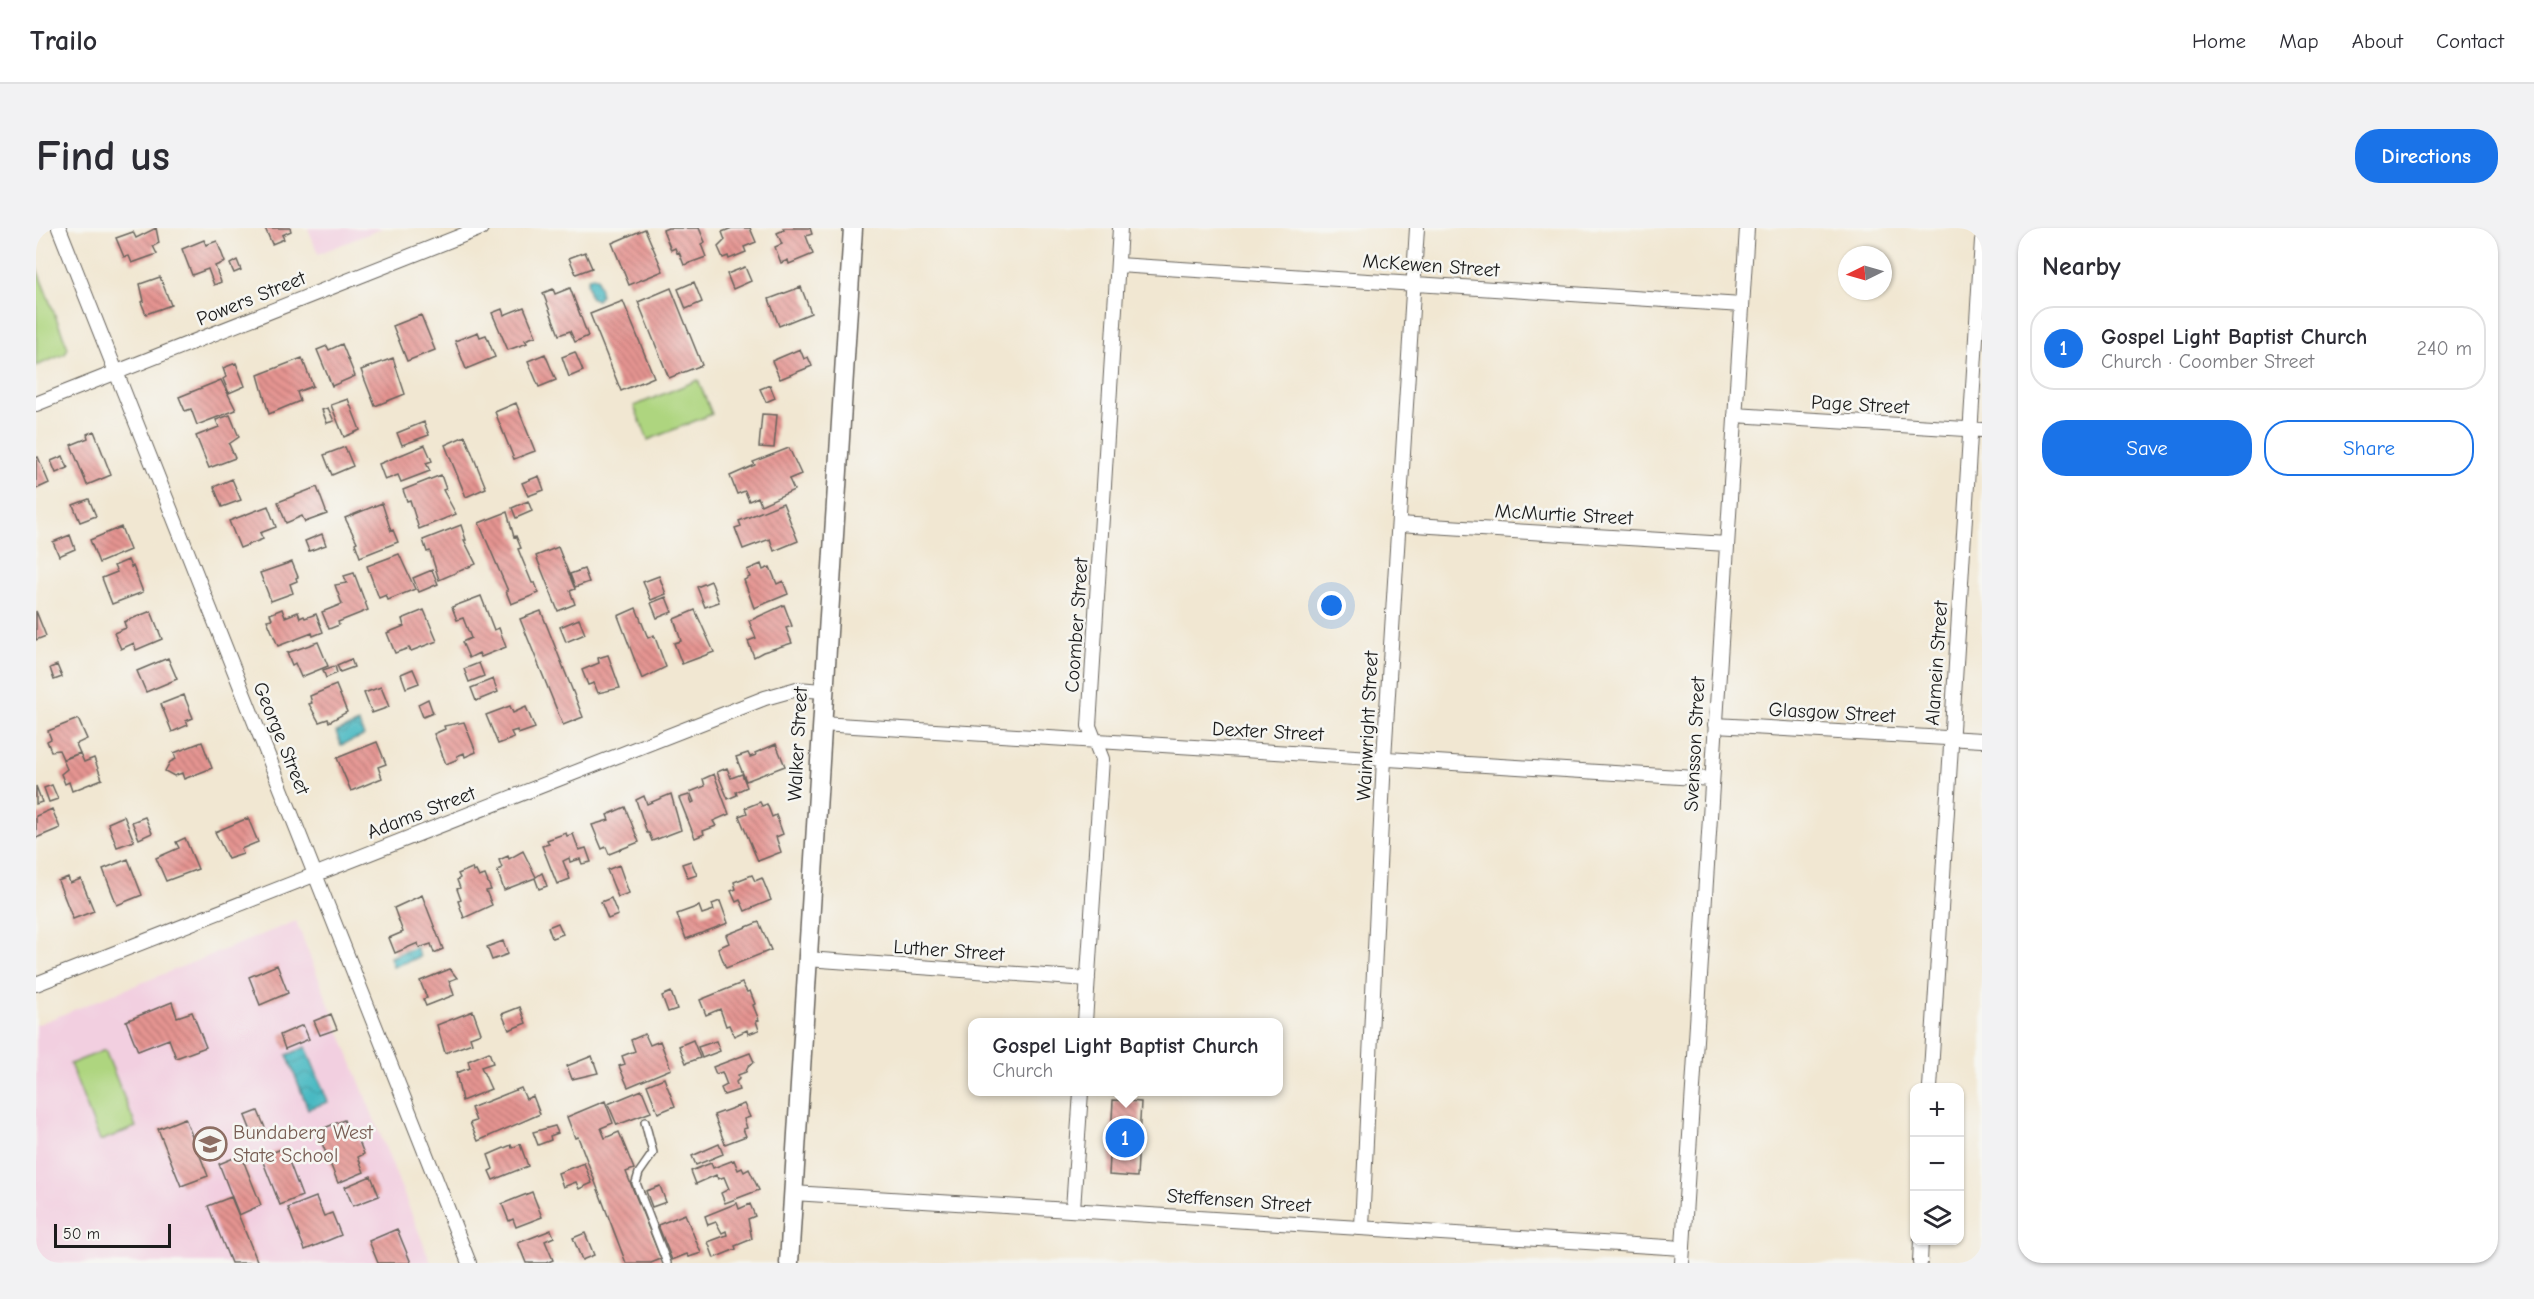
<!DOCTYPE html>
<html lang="en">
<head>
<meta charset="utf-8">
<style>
	:root { --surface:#fff; --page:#f2f2f3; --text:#2b2b33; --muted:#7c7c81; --line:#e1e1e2; --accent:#1a73e8 }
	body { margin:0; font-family:"Comic Neue",sans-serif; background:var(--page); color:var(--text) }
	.controls { position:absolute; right:18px; bottom:18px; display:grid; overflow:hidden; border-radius:12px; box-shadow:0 2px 4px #0004 }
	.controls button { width:54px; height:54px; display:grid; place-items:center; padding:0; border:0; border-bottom:2px solid var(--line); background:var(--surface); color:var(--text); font:30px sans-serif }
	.compass { position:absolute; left:1802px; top:18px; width:54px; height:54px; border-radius:50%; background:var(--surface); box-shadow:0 2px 4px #0004; rotate:265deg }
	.scale { position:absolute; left:18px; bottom:15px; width:117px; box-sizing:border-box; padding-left:6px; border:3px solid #1c1c1c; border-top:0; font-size:16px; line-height:21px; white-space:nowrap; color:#1c1c1c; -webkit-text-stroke:4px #f6f6f2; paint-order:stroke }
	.you { position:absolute; left:1296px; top:378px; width:21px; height:21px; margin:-15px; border:4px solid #fff; border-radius:50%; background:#1a73e8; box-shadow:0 0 0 9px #1a73e833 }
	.badge { display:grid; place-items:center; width:39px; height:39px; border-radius:50%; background:var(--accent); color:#fff; font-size:20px; font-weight:700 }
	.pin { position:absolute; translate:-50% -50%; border:3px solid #fff; box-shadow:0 2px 6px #0006 }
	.popup { position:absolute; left:932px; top:790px; width:315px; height:78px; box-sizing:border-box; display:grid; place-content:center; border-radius:12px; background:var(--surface); filter:drop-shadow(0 2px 4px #0005); font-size:20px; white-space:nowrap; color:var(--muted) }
	.popup b { font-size:22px; color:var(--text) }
	.popup::after { content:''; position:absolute; left:50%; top:100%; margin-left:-12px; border:12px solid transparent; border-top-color:var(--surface) }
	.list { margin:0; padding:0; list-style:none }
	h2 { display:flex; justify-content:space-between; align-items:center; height:78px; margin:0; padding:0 24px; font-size:26px }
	h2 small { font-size:20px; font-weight:400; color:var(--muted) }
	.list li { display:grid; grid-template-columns:39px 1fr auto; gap:18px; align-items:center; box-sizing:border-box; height:84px; margin:0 12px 12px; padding:0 12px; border:2px solid var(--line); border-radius:24px }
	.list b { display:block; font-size:22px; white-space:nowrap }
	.list p { margin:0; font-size:20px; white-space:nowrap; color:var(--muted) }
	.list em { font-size:20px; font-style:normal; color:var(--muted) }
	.actions { display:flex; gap:12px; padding:18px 24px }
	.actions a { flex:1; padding:14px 0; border:2px solid var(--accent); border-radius:24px; text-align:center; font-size:21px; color:var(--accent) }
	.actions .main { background:var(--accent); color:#fff }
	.icon { flex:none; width:33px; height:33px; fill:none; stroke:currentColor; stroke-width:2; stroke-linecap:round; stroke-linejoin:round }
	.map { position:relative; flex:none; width:1946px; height:1035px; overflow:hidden; border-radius:24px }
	header { display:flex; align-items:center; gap:36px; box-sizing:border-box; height:84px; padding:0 30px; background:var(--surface); border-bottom:2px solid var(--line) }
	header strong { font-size:28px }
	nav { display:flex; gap:33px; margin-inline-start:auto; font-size:21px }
	.intro { display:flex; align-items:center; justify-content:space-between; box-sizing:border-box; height:144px; padding:0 36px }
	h1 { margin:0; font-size:42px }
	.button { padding:15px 27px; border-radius:24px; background:var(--accent); color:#fff; font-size:21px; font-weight:700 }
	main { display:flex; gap:36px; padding:0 36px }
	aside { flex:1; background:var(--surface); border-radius:24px; box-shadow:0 2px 4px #0004 }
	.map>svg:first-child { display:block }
	.built { fill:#f2cfe0 }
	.grass { fill:#aed57f; stroke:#65784e; stroke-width:1.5 }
	.water { fill:url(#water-waves); stroke:#336a6f; stroke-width:1.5 }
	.building { fill:url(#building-back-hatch) }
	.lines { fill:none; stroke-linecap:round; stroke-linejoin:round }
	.service-casing { stroke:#67635c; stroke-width:10 }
	.minor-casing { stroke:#67635c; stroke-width:16 }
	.secondary-casing { stroke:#67635c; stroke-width:21 }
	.service { stroke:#fff; stroke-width:7 }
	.minor { stroke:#fff; stroke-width:14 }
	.secondary { stroke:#fff; stroke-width:18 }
	.labels { text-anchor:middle; stroke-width:5; stroke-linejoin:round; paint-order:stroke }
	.street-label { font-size:20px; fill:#1c1c1c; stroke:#f6f6f2 }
	.education-label { font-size:20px; fill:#785e54; stroke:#f6f6f2; text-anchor:start }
</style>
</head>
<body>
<header>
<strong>Trailo</strong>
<nav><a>Home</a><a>Map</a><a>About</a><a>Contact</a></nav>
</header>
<div class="intro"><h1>Find us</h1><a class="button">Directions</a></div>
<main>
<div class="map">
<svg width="1946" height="1035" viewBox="0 0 1946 1035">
	<defs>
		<pattern id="water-waves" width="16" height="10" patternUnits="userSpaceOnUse" patternTransform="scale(1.5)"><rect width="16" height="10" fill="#4ab9c2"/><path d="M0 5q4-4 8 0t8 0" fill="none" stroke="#409ea6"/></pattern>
		<pattern id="building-back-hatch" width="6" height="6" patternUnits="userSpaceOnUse" patternTransform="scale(1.5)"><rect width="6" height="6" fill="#e59491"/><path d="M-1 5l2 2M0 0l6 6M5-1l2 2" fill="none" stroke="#b97876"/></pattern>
	</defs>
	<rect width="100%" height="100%" fill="#f6f6f2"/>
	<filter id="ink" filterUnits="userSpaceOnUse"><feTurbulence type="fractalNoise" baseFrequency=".0167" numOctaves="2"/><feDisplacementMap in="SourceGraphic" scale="12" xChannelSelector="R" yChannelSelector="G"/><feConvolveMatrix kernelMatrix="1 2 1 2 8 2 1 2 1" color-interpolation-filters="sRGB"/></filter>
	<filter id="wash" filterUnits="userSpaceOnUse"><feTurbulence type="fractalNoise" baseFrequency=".008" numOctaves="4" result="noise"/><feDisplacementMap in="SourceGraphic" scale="24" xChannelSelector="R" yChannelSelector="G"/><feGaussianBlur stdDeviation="1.35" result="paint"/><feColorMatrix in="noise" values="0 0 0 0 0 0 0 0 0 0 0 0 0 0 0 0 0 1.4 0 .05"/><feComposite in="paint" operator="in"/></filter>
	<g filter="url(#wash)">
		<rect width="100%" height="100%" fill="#f1e7d2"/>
		<!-- built -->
		<path class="built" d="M272,0H347L282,26Z
			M260,693L395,1035H0V797Z"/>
		<!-- grass -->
		<path class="grass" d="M0,39L32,120L29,126L0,138Z
			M662,152L676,186L612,212L598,178Z
			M69,822L100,899L64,913L34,836Z"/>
		<!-- water -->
		<path class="water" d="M557,48L561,50L565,67L561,72L554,69L551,54L553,49Z
			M323,495L328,508L305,517L300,504Z
			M380,719L384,729L357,739L354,729Z
			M270,819L292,874L272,881L251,827Z"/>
		<g id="blocks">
			<!-- building -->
			<path class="building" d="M120,0L123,15L117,18L121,26L96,35L93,28L88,29L80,10L97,4L100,10Z
				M229,0H254L255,3L246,7L248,11L236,16Z
				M632,0H663L669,14L665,16L670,29L648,37L643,24L641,25L639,20L635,22L627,2Z
				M696,0H714L720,14L708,19L710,24L693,31L692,28L687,30L682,19L689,12L686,4Z
				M747,0H774L776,6L770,8L777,26L753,36L752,32L745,35L739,19L746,16L741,5L748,2Z
				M609,1L627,43L593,57L576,15Z
				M168,12L170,17L181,13L189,34L179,38L185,54L178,57L172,41L156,47L146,21Z
				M549,24L556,40L540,46L533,30Z
				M201,32L205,42L198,45L194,36Z
				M709,39L715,53L697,61L691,46Z
				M124,49L135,77L110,86L105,74L108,73L104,56Z
				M658,54L666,74L650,81L642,61Z
				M765,59L775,85L743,98L733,71Z
				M534,60L552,108L539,114L534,103L523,107L507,65L517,61L519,66Z
				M635,60L666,137L633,150L602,74Z
				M587,73L618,149L585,163L554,86Z
				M488,79L500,108L489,112L491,115L472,122L456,85L466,81L468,87Z
				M385,87L399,122L371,133L357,98Z
				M442,104L444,109L450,107L459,129L430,141L419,113Z
				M306,116L319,148L296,158L281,122L291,118L293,122Z
				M764,121L768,131L772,129L776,138L744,151L736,133Z
				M539,124L547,143L533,149L526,129Z
				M509,126L520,152L503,159L492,133Z
				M266,130L277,158L261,164L264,173L233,186L222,147Z
				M357,130L369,166L339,178L325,142Z
				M200,135L209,158L193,165L187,151L190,149L187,140Z
				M185,152L200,182L161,197L155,181L149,183L143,169Z
				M734,157L739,170L730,174L724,161Z
				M312,171L324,202L308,209L295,177Z
				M480,175L499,223L478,231L459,184Z
				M292,180L298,193L291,195L286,182Z
				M726,186L741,187L738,220L723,219Z
				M194,187L203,209L193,216L199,230L173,240L160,208L183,199L180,192Z
				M388,194L393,207L366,217L361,205Z
				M58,203L75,247L51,257L35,217L52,210L51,206Z
				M429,208L450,260L430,269L409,217Z
				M389,217L396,233L390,235L394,243L365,254L362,247L349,252L343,236Z
				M309,219L317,238L296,247L288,227Z
				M753,220L765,246L753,251L758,262L725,277L722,269L713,273L709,263L701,266L694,248L719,237L717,234Z
				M27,228L32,240L20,245L15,233Z
				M2,229L13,255L0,261V230Z
				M405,247L410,261L407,262L420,286L383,301L374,272L371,273L367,262Z
				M503,248L508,262L492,268L486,255Z
				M196,251L205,272L186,279L178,259Z
				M281,259L291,286L269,294L266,288L250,295L242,274Z
				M53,271L60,288L44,294L37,277Z
				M492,273L496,283L480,290L476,280Z
				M346,275L355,303L357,302L362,314L324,329L319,315L321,314L309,290Z
				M747,275L762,313L738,323L734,311L707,321L699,300L705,298L703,293Z
				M232,278L240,299L224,305L227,311L204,320L193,293Z
				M471,284L478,309L480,308L485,320L482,321L496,355H499L503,365L475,376L470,363H472L443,295Z
				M425,297L430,312H428L440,336L403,352L394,323L391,324L387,312Z
				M85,299L94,322L63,335L54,312Z
				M286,306L290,317L273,323L269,313Z
				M34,307L39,321L23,328L17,314Z
				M522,319L539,361L534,363L539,376L522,383L500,328Z
				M363,326L379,361L352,372L350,367L343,370L331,338Z
				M92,332L95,339L97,338L107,364L76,376L66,350L81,344L78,338Z
				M256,334L262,349L260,350L261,353L254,356L257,365L235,373L224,345Z
				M725,336L727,342L734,339L741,356L747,353L752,366L718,380L708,352L714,349L711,342Z
				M548,341L553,354L539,359L534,346Z
				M396,342L402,356L383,364L377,350Z
				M318,345L332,382L302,394L303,397L293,401L286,384L306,376L299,357L311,355L308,348Z
				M623,348L630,366L615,372L607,354Z
				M675,353L683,374L669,379L661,359Z
				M445,368L458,402L463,400L470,419L445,429L443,425L433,430L426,414L435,410L427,390L421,392L416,379Z
				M630,369L636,384L621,390L615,375Z
				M748,377L756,398L750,400L756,415L727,424L718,429L712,413L720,410L713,393Z
				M600,380L612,410L618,407L630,439L606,451L582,388Z
				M246,381L249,389L262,384L264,390L268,388L269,390L280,386L287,404L277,408L276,405L242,418L231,392L236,391L234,386Z
				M388,382L401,413L375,423L373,420L359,425L351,405L368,398L366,391Z
				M659,382L678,424L646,436L638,415L645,413L638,391Z
				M0,383L10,408L0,412Z
				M115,383L126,411L100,422L98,415L85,421L78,405L90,400L88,394Z
				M505,383L547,489L527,497L484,391Z
				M543,391L549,406L530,414L524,399Z
				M282,414L292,438L265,449L259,435L256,437L251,425Z
				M572,427L584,460L562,465L558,455L552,457L546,442L563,435L562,430Z
				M132,430L141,451L110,464L101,443Z
				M315,431L318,439L304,444L301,437Z
				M443,435L448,448L433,454L428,441Z
				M21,437L26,449L18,452L14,440Z
				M299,438L301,445L290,450L287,442Z
				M377,441L383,455L370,460L365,446Z
				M457,451L462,464L440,473L435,460Z
				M300,457L311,484L293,494L292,491L283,494L273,476L276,475L274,468Z
				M345,459L353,479L336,485L328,465Z
				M148,467L157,490L150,493L152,497L136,504L125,476Z
				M392,471L397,485L387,489L382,476Z
				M474,478L477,485L490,479L499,500L482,506L481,502L475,504L478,510L462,516L450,487Z
				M42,491L51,511L40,516L44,525L27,531L23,522L15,523L11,513L15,511L12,503Z
				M428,494L440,524L429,529L428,525L421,528L422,531L410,536L398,506L409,501L408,498Z
				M166,514L176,540L148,551L146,545L138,548L129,543L134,534L140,531L138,525Z
				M341,514L350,536L342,539L346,550L315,563L301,530Z
				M740,516L749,538L710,553L700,529L712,525L714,529L720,527L719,525Z
				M44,525L48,534L58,530L66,551L36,563L33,554L29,556L25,546L31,541L27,532Z
				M691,540L695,550L706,546L711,559L700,564L701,567L692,571L681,544Z
				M678,546L693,586L677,593L680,598L667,603L668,606L659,610L643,570L653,567L656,575L658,574L654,564L669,558L667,551Z
				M16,557L22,571L13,574L8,560Z
				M0,558L6,574L0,576Z
				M635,566L645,602L616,613L613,605H611L600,572L608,568L611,576Z
				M724,574L726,578L731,576L736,589L740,587L747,606L740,609L745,624L722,633L703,588L711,585L709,580Z
				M589,579L603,614L573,626L570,619L566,621L556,597L573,592L571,587Z
				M16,581L24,600L0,610V588Z
				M88,588L98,613L81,619L72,595Z
				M109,589L116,605L103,611L96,594Z
				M212,590L222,614L205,621L207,626L192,631L179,604Z
				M530,605L531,608L537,606L543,622L550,620L555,634L546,636L544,631L534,634L533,630L527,633L534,651L521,656L506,618L513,616L511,612Z
				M149,610L162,641L130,653L120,630L143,620L140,614Z
				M487,623L500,649L506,645L511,658L503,661L499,650L468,662L461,642L466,640L463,632L472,628L473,631Z
				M92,631L106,667L81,677L67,641Z
				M655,633L661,647L652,650L646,636Z
				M583,637L593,665L582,669L571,642Z
				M436,640L437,644L440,643L443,649L449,647L455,662L450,663L456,677L428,690L422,673L425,672L421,661L424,660L421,652L424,650L422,646Z
				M716,647L719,653L726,650L735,672L709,683L704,672L700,674L695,663L700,661L698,654Z
				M32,649L34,655L45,651L58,683L37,691L22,653Z
				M386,667L407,721L398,725L395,716L383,720L382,715L359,725L353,710L367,704L358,680Z
				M575,670L582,687L572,691L565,674Z
				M684,673L692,695L650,711L641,686L663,678L666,686L678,682L676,676Z
				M723,694L735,722L690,740L682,720L693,715L690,707Z
				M522,695L527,706L516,710L512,699Z
				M467,713L472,726L456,732L451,719Z
				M241,737L252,765L224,777L213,749Z
				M414,741L421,750L413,753L418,767L390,778L387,771L391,770L384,753Z
				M706,755L711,764L714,763L719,776L717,777L723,792L720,793L723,802L712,806L711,802L698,808L693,797L690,798L684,781L670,787L664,772Z
				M635,764L641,781L632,784L626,768Z
				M136,774L141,789L156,784L170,819L140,830L133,811L102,823L90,793Z
				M484,779L490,795L473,802L466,786Z
				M437,783L445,805L434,809L436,815L409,825L401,797Z
				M295,786L301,801L284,807L278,793Z
				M267,797L273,811L249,821L244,807Z
				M609,806L614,817L624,813L635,841L592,859L583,838L589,836L586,828L599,823L595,812Z
				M657,812L664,830L650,835L643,818Z
				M680,813L684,823L666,830L662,819Z
				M453,824L457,835L445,839L455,861L426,873L420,845L434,840L432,833Z
				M714,825L718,834L712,838L710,844L702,847L703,851L700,854L703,862L688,867L685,860L691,857L686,844L680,846L677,839Z
				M556,828L562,845L536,851L531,838Z
				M628,850L639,878L622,885L611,857Z
				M485,860L490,871L497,868L504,886L442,913L434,895L440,893L435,880Z
				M606,862L615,884L581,897L572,876Z
				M1077,872L1105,874L1101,949L1073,947Z
				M569,873L577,895L565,900L569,910L583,904L598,941L590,944L625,1031L615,1035H590L542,909L539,910L531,889Z
				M708,876L714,889L708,891L711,900L707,901L710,908L689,916L678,887Z
				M222,883L230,902L217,908L209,888Z
				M149,890L172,948L145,958L122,901Z
				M308,892L316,911L321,908L328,926L322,929L328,944L302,955L281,903Z
				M519,898L522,905L514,908L515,912L502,917L497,904Z
				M484,916L492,938L457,952L453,943L457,941L452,927L475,917L476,920Z
				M683,916L687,926L660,937L656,928Z
				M248,920L266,968L244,977L225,929Z
				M205,927L225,977L203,987L183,936Z
				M698,932L702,942L706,940L708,944L713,941L723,962L689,975L685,965L693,961L688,949L682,951L680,947L660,956L655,943L675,935L677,940Z
				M548,935L556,955L543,961L540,954L527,959L522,945Z
				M335,948L343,968L317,978L309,959Z
				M624,958L630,974L616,979L610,963Z
				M496,964L506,989L480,999L477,991L473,993L466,976Z
				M195,969L222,1035H195L172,978Z
				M280,969L288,988L296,985L305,1007L269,1022L252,980Z
				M701,975L703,981L714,976L719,988L712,991L716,1011L699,1018L700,1021L678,1030L672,1014L691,1007L690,1003L686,1005L680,994L672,997L669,988Z
				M649,986L665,1025L653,1029L651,1026L636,1032L622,997Z
				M361,1001L375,1035H342L333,1013Z
				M515,1002L518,1009L509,1013L517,1032L510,1035H490L482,1015Z
				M549,1005L558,1027L546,1032L537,1010Z"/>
		</g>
	</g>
	<g filter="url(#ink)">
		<use href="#blocks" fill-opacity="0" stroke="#67635c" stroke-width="1.5"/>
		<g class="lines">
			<!-- service casing -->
			<g class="service-casing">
				<path id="service" d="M609,894L617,925L603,945L600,955L631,1035"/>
			</g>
			<!-- minor casing -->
			<g class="minor-casing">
				<path id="minor" d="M23,0L433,1035
					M1082,37L1706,77
					M0,176L445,0
					M1699,187L1946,202
					M1363,296L1691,316
					M785,496L1676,551
					M1679,497L1946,512
					M771,731L1052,751
					M0,756L729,470L761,461L787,463
					M1049,794L1066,531L1053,498L1084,0
					M1894,860L1946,12
					M757,965L1647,1020
					M1037,981L1045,864
					M1326,999L1348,530L1381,0
					M1646,1035L1711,0
					M1884,1035L1885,1012"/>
			</g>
			<!-- secondary casing -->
			<g class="secondary-casing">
				<path id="secondary" d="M753,1035L817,0"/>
			</g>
			<!-- service -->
			<use href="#service" class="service"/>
			<!-- minor -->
			<use href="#minor" class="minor"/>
			<!-- secondary -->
			<use href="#secondary" class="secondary"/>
		</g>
	</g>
	<!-- icons -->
	<defs>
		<g id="school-ring" transform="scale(1.725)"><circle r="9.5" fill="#f6f6f2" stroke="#8d6e63" stroke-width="1.5"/><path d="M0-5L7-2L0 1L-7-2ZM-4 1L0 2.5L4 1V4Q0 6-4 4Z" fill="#8d6e63"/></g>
	</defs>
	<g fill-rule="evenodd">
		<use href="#school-ring" x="174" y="916"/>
	</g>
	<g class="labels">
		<!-- street labels -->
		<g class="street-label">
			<text transform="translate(1395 37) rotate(4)" y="7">McKewen Street</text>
			<text transform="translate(215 70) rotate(-22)" y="7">Powers Street</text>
			<text transform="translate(1824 176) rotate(3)" y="7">Page Street</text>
			<text transform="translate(1528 286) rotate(3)" y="7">McMurtie Street</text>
			<text transform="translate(1040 397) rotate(-86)" y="7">Coomber Street</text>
			<text transform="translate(1900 435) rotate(-86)" y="7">Alamein Street</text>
			<text transform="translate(1796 484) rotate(3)" y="7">Glasgow Street</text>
			<text transform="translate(1331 498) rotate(-87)" y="7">Wainwright Street</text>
			<text transform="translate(1232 503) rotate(3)" y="7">Dexter Street</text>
			<text transform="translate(246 510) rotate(68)" y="7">George Street</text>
			<text transform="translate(761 516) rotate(-87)" y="7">Walker Street</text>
			<text transform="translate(1658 516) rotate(-87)" y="7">Svensson Street</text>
			<text transform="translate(385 584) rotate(-21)" y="7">Adams Street</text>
			<text transform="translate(913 722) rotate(4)" y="7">Luther Street</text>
			<text transform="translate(1203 972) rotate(4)" y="7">Steffensen Street</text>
		</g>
		<!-- education labels -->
		<g class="education-label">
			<text x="197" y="911">Bundaberg West<tspan x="197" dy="23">State School</tspan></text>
		</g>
	</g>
</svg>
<div class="controls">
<button>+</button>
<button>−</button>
<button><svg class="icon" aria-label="layers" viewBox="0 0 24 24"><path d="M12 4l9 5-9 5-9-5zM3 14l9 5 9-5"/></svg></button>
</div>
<svg class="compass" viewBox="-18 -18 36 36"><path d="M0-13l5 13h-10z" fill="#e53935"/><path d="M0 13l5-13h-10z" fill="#7c7c81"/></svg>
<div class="scale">50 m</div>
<div class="you"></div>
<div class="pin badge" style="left:1089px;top:910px">1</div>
<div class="popup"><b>Gospel Light Baptist Church</b>Church</div>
</div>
<aside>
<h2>Nearby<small></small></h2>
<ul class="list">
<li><span class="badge">1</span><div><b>Gospel Light Baptist Church</b><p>Church · Coomber Street</p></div><em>240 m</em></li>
</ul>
<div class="actions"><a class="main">Save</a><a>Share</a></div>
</aside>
</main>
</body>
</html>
